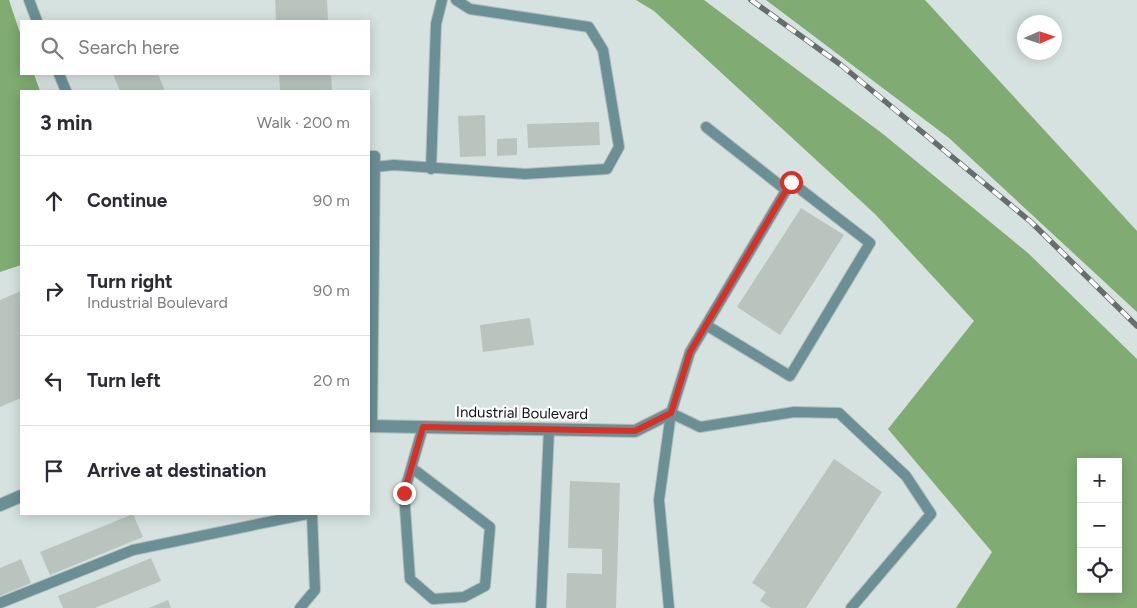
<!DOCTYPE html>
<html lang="en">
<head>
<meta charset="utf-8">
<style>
	:root { --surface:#fff; --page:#f2f2f3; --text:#2b2b33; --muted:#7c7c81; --line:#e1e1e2 }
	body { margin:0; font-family:Figtree,sans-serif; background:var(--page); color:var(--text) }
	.controls { position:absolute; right:15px; bottom:15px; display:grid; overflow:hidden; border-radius:0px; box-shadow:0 2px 12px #0003 }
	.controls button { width:45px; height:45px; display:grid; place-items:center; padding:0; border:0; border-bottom:1px solid var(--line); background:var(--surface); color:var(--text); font:25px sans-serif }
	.compass { position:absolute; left:1017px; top:15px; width:45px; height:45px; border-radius:50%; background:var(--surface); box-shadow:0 2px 12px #0003; rotate:87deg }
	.stop { position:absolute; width:15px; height:15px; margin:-11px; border:4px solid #d93025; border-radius:50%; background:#fff }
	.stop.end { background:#d93025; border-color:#fff; box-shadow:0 1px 5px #0008 }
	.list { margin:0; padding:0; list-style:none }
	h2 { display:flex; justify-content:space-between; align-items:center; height:65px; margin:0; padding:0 20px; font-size:21px }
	h2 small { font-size:16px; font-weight:400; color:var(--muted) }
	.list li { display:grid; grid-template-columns:32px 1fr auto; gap:15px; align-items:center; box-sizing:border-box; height:90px; padding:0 20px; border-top:1px solid var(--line) }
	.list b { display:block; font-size:19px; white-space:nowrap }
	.list p { margin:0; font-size:16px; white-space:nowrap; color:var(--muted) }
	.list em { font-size:16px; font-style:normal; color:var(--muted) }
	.icon { flex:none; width:28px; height:28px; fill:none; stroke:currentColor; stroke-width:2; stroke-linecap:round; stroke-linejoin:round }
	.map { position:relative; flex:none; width:1137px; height:608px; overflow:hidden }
	.search { position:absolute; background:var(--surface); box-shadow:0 2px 12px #0003; left:20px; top:20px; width:350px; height:55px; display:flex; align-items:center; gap:12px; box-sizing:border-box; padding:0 18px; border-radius:0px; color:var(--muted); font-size:19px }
	.panel { position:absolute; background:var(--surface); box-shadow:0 2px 12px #0003; left:20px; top:90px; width:350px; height:425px; border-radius:0px }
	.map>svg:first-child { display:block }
	.forest { fill:#80ab72; fill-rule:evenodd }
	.building { fill:#bac4be }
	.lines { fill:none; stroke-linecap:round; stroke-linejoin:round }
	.service-casing { stroke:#b2bdbb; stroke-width:12 }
	.minor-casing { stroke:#b2bdbb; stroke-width:14 }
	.service { stroke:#6a9095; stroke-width:10 }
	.minor { stroke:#6a9095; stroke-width:12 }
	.rail-casing { stroke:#666d6c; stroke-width:5.5 }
	.rail { stroke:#fff; stroke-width:4; stroke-dasharray:11; stroke-linecap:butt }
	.route { stroke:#d93025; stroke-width:6 }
	.labels { text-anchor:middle; stroke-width:4.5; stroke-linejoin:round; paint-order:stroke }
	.street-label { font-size:15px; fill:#0f1312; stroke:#fff }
</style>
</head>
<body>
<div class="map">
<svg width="1137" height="608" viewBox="0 0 1137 608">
	<rect width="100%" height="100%" fill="#d6e2e0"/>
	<!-- forest -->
	<path class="forest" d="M0,0H9L21,36V74H34L40,91H21V265L0,272Z
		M636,0H704L883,134L1028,253L1137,359V608H956L992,552L888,429L974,321L875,214L654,11ZM1081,462H1118V589H1081Z
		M766,0H925L1137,231V312L949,138Z"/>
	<!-- building -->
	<path class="building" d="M275,0H327L328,21H276Z
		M113,74H158L165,91H120Z
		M279,74H331L332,91H280Z
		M485,115L486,156L460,157L458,116Z
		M599,122L600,145L528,148L527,124Z
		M517,138V155L497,156V139Z
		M801,208L844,235L780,335L737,307Z
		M21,291V398L0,407V300Z
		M530,318L534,345L483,352L480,325Z
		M834,459L882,492L806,608H771L760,601L766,592L752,583Z
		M570,481L620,483L616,608H566L567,573L602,574V549L568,548Z
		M133,514L143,537L50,575L40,552Z
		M151,558L161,581L95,608H63L58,596Z
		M21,559L31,583L0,596V568Z
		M168,600L171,608H149Z"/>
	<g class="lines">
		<!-- service casing -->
		<g class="service-casing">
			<path id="service" d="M29,0L37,21
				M59,74L66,91
				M706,127L786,190
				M369,156H375L372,426
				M374,167L394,165L525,174L607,169L619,147L603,50L589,27L470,9L456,0
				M431,169L436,24L442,0
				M671,413L690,352L791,182L870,243L790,376L706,325
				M412,468L490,527L485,586L464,597L433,599L410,579L404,493L423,427
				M0,603L133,550L307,514
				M300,608L315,590L312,514
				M541,608L549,429
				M669,608L659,500L671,413L700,427L794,412L839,413L906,476L931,514L851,608"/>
		</g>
		<!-- minor casing -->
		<g class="minor-casing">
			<path id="minor" d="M369,426L635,431L671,413
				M0,505L21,496"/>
		</g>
		<!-- service -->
		<use href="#service" class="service"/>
		<!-- minor -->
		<use href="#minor" class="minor"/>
		<!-- rail casing -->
		<g class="rail-casing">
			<path id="rail" d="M751,0L841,65L1031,222L1137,326"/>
		</g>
		<!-- rail -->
		<use href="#rail" class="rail"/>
	</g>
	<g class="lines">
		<!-- route -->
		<path class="route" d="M404,493L423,427L635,431L671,413L690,352L791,182"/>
	</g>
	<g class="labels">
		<!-- street labels -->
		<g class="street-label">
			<text transform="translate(522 413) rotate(1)" y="5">Industrial Boulevard</text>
		</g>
	</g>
</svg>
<div class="controls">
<button>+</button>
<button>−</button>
<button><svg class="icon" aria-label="locate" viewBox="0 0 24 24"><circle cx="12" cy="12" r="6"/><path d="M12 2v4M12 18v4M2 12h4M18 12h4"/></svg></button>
</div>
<svg class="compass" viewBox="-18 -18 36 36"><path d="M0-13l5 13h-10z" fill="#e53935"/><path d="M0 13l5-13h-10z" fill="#7c7c81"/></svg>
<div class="stop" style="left:791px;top:182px"></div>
<div class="stop end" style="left:404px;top:493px"></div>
<div class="search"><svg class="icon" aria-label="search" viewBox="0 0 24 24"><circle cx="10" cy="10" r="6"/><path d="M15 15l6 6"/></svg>Search here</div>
<section class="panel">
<h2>3 min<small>Walk · 200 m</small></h2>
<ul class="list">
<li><svg class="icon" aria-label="ahead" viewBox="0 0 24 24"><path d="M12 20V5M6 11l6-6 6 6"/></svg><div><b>Continue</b></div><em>90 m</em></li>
<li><svg class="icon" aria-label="right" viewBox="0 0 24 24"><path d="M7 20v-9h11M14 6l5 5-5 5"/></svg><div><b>Turn right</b><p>Industrial Boulevard</p></div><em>90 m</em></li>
<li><svg class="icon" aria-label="left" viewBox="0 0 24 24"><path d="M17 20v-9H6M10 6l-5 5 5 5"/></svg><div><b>Turn left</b></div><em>20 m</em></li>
<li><svg class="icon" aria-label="arrive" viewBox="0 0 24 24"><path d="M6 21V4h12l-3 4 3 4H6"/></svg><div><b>Arrive at destination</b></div></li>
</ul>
</section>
</div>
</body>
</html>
